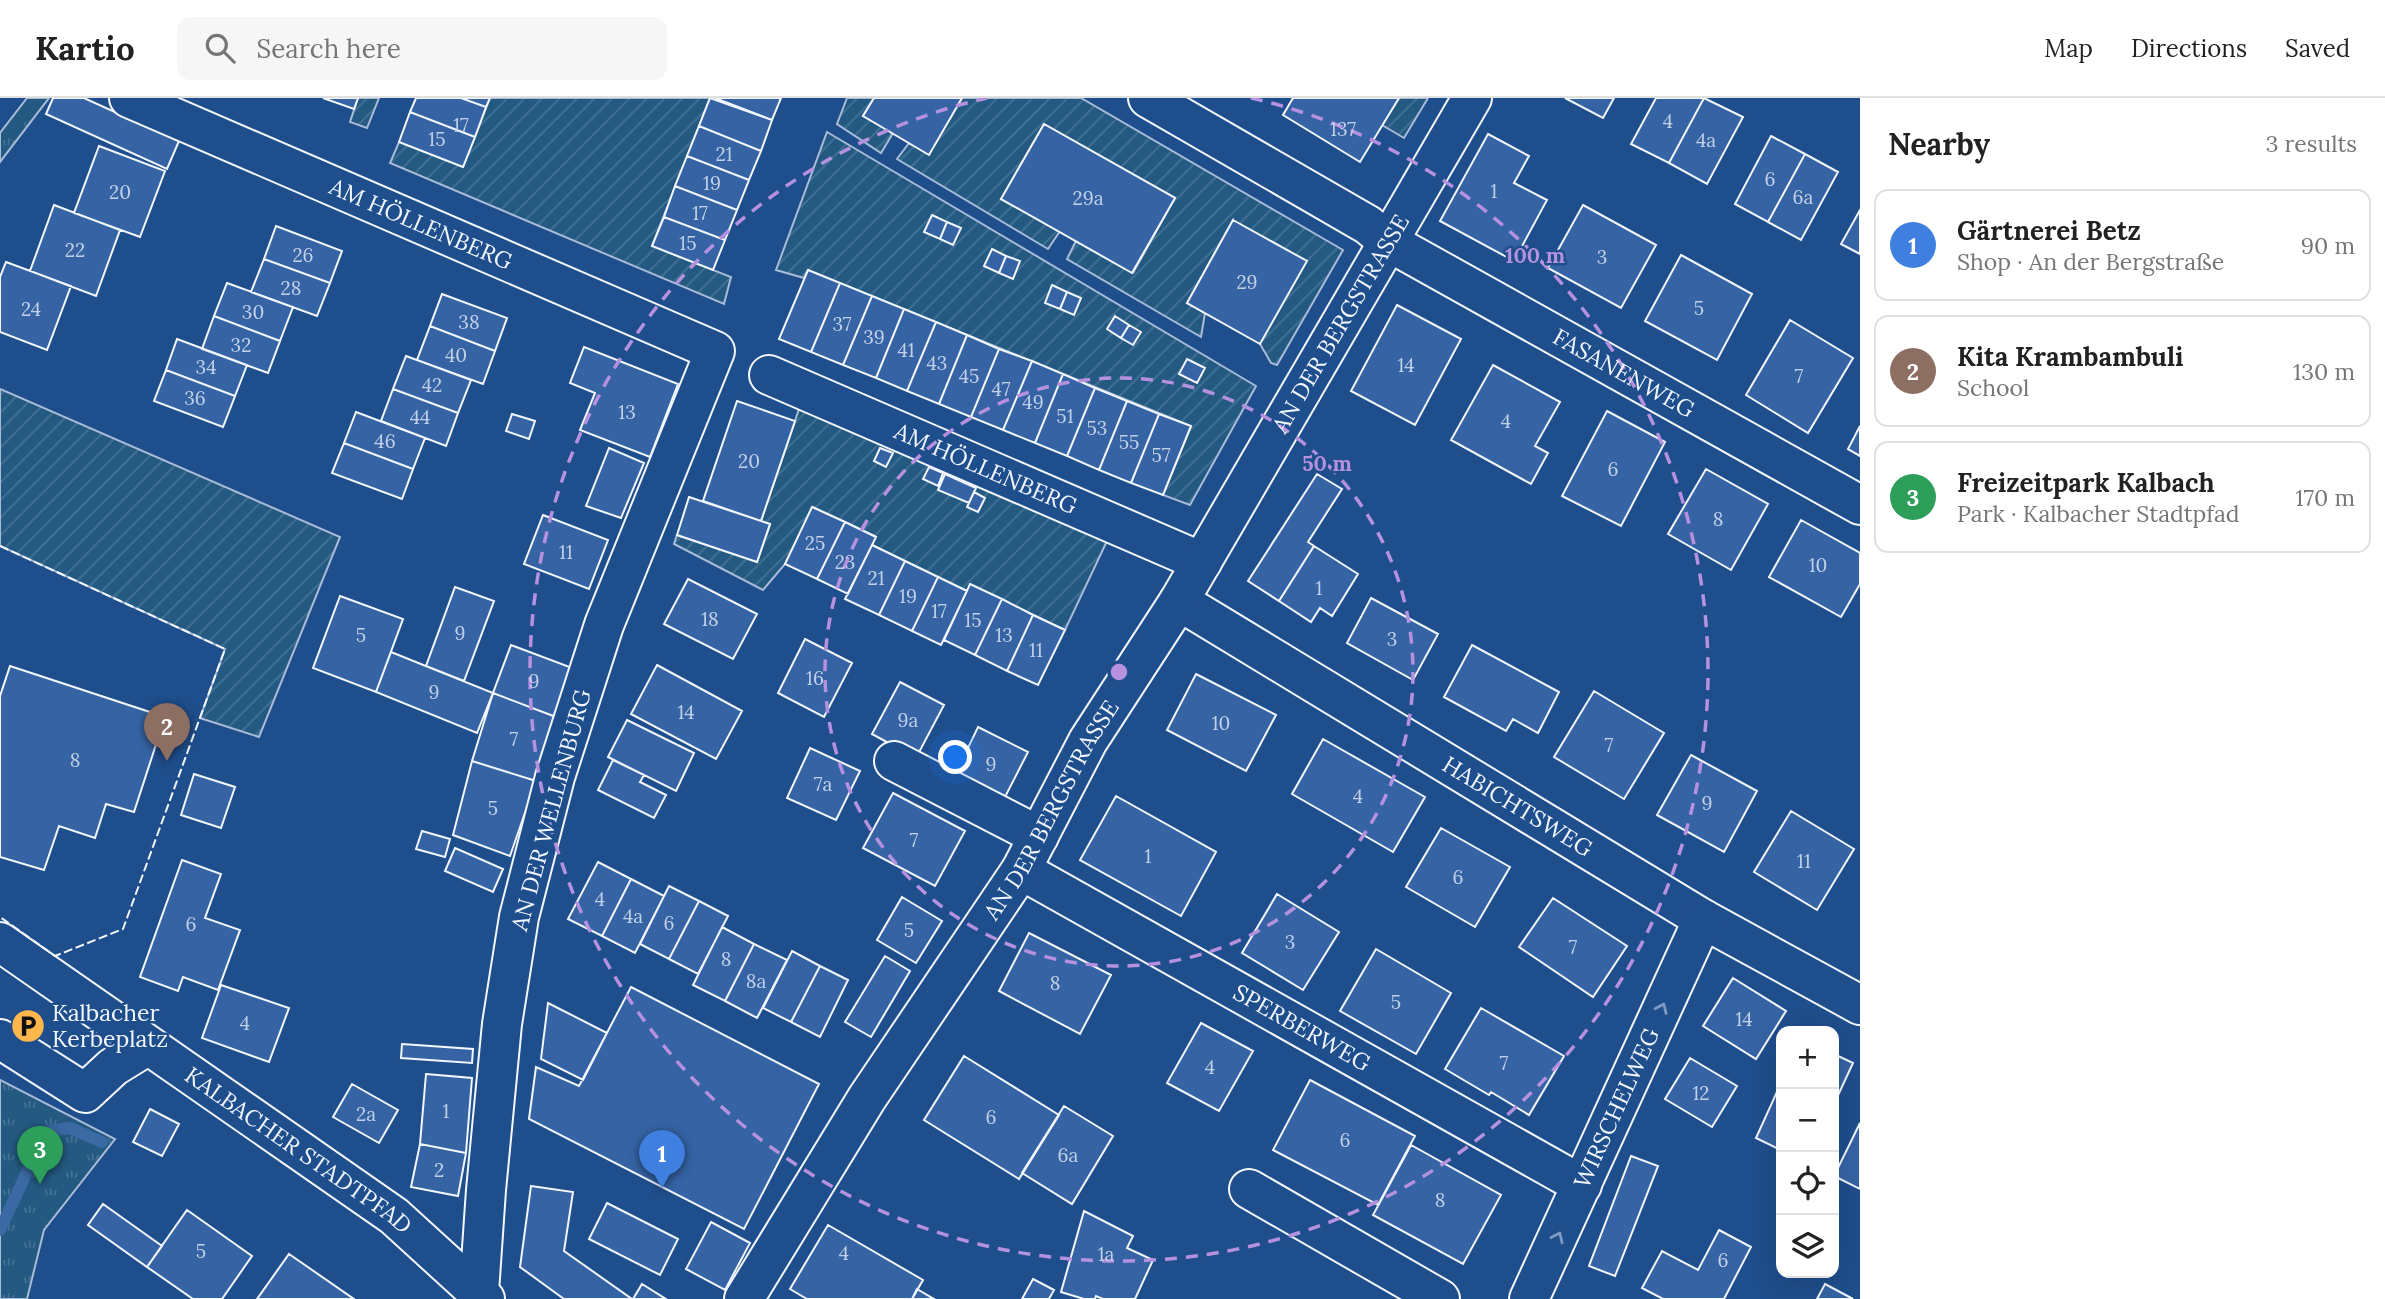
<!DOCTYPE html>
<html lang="en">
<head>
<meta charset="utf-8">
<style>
	:root { --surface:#fff; --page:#f6f6f6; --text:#222; --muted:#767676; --line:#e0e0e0; --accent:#856535 }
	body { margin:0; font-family:Lora,serif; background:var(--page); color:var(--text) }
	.controls { position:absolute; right:21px; bottom:21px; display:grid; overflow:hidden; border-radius:14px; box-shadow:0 7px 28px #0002 }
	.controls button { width:63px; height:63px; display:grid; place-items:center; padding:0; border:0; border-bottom:2px solid var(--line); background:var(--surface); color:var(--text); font:35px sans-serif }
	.you { position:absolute; left:956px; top:660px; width:24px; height:24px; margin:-18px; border:5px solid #fff; border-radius:50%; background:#1a73e8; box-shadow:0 0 0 10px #1a73e833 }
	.badge { display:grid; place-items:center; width:46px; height:46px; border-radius:50%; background:var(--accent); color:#fff; font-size:23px; font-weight:700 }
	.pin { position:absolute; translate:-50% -58px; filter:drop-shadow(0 2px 4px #0008) }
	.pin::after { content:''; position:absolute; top:37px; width:24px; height:21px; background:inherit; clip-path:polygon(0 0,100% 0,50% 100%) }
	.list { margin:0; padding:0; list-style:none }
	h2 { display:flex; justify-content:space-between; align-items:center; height:91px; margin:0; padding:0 28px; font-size:30px }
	h2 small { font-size:23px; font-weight:400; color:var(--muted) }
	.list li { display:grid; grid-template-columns:46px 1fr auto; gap:21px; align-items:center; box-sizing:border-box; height:112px; margin:0 14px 14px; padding:0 14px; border:2px solid var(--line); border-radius:14px }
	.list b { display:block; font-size:26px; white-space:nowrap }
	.list p { margin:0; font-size:23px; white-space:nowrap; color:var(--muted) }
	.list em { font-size:23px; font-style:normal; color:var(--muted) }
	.icon { flex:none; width:38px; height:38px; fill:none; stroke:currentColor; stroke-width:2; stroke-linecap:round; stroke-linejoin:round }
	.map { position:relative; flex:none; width:1860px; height:1201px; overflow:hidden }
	header { display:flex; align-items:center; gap:42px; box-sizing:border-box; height:98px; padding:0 35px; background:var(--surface); border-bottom:2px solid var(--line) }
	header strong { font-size:33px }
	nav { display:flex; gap:38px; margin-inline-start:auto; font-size:24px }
	.search { width:490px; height:63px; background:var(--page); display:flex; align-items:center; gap:18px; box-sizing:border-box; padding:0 24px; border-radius:14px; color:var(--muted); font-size:26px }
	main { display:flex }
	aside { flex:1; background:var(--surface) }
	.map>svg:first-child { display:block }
	.grass { fill:url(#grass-tufts); stroke:#a8bbd7; stroke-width:2 }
	.garden { fill:url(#garden-furrows); stroke:#a8bbd7; stroke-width:2 }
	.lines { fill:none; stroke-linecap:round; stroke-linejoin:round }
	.stream { stroke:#3b69a3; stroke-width:12 }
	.building { fill:#3563a3; stroke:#f2f6ff; stroke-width:2 }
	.minor-casing { stroke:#f2f6ff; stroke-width:42 }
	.minor { stroke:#1f4e8c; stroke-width:38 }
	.fence { stroke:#f2f6ff; stroke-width:2; stroke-dasharray:9 3.5; stroke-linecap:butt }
	.oneway { stroke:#7e9ac0 }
	.ring { fill:none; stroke:#b691df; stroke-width:3.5; stroke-dasharray:12 9 }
	.labels { text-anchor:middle; stroke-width:5; stroke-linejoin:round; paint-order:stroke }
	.number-label { font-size:19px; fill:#c3d1e8 }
	.street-label { font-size:23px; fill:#f2f6ff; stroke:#1f4e8c }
	.poi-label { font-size:23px; fill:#f2f6ff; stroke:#1f4e8c; text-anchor:start }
	.centre { fill:#b691df; stroke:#1f4e8c; stroke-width:3.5 }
	.ring-label { font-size:21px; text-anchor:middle; font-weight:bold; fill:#b691df; stroke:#1f4e8c; stroke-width:5; stroke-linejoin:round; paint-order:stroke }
</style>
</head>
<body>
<header>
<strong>Kartio</strong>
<div class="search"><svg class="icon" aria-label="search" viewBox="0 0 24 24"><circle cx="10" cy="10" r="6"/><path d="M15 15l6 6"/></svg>Search here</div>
<nav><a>Map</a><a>Directions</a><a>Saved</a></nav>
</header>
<main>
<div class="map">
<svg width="1860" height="1201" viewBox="0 0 1860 1201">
	<defs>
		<pattern id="grass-tufts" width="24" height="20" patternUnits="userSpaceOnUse" patternTransform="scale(1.75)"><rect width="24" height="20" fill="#245a82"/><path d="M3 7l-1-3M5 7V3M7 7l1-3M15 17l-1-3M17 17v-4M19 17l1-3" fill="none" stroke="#447295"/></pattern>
		<pattern id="garden-furrows" width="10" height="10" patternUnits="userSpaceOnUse" patternTransform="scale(1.75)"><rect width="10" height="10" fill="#245a82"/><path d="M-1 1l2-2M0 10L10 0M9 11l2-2" fill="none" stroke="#447295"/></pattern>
	</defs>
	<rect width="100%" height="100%" fill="#1f4e8c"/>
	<!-- grass -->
	<path class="grass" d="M27,0H49L0,64V35Z
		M0,982L115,1041L44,1132L27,1201H0Z"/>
	<!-- garden -->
	<path class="garden" d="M358,0H379L367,30L350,24Z
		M490,0H710L652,148L731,179L724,206L390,65L399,44L463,69Z
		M847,0H874L863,18L893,35L881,55L837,26Z
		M962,0H1081L1343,152L1277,267L1271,265L1260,246L1233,122L1187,205L1205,215L1201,239L1067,161L1076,143L1133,175L1175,100L1044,26L1001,101L1060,133L1048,151L897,61L909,45L929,56Z
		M1399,0H1428L1404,40L1382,27Z
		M827,34L1256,288L1190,407L1163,397L1191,328L808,172L804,180L776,172Z
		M0,291L340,439L259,639L200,620L225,551L0,448Z
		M799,311L1107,443L1065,532L971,487L967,493L872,447L875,438L813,409L785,466L763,492L674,446L677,437L757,464L770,427L761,423Z"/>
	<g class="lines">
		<!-- stream -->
		<path class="stream" d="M0,1132L33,1061L49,1033L70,1030L102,1044"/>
	</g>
	<!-- building -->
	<path class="building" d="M53,0H84L179,43L167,71L46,16Z
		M323,0H358L354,11Z
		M416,0H461L486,9L475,39L410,14Z
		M461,0H490L486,9Z
		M710,0L772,22L761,53L699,28Z
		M715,0H781L772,22Z
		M874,0H962L929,57L863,18Z
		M1293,0H1399L1360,64L1283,17Z
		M1565,0H1614L1603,20Z
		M1656,0H1704L1669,65L1631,46Z
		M1704,0L1743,19L1707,86L1669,65Z
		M410,14L475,39L463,69L399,44Z
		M1044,26L1175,100L1132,175L1001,101Z
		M699,28L761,53L749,82L687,58Z
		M1488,36L1529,58L1514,85L1547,102L1514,163L1440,123Z
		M1771,38L1805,56L1768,124L1735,106Z
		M99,48L165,73L140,139L74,115Z
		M1805,56L1838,74L1801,142L1768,124Z
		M687,58L749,82L737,112L675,88Z
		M675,88L737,112L725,142L664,119Z
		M54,107L120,132L96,198L30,173Z
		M1583,107L1656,147L1621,210L1548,170Z
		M1860,112V156L1841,146Z
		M932,117L947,124L940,141L924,134Z
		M664,119L725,142L713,172L652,148Z
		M1233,122L1307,163L1260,246L1187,205Z
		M947,124L961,130L953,147L940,141Z
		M276,128L342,153L330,185L264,161Z
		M992,151L1006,158L999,175L984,168Z
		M1681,157L1752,196L1717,262L1645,223Z
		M1006,158L1020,163L1013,181L999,175Z
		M264,161L330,185L317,218L251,194Z
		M6,164L71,188L47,252L0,234V179Z
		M808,172L840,185L811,254L779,241Z
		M227,185L293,209L280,243L214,218Z
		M840,185L872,198L843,267L811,254Z
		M1052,187L1067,194L1060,211L1045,205Z
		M1067,194L1081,200L1074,217L1060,211Z
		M442,196L507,220L495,253L430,228Z
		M872,198L904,211L876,280L843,267Z
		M1397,207L1461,241L1415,327L1351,293Z
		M904,211L936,224L907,293L876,280Z
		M214,218L280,243L268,275L202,251Z
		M1115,218L1129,227L1121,240L1107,231Z
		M1790,222L1853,260L1808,335L1746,297Z
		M936,224L967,237L939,306L907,293Z
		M1129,227L1141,234L1133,247L1121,240Z
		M430,228L495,253L483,286L417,262Z
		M967,237L999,251L971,319L939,306Z
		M177,241L247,267L235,298L166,272Z
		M584,249L678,286L650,359L580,332L595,295L570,285Z
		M999,251L1032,263L1003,332L971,319Z
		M406,258L471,282L458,315L393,291Z
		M1187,261L1205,270L1197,285L1179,276Z
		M1032,263L1063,276L1035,345L1003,332Z
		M1493,267L1560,304L1535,348L1548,355L1531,386L1451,342Z
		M166,272L235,298L223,329L154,303Z
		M1063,276L1095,290L1067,358L1035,345Z
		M1095,290L1127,303L1099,372L1067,358Z
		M393,291L458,315L446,348L381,323Z
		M737,303L795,323L761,423L703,403Z
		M1127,303L1159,316L1131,385L1099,372Z
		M1607,313L1665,344L1621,428L1562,398Z
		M356,314L425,340L413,371L344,345Z
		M512,316L535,323L529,341L506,333Z
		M1159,316L1191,328L1163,397L1131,385Z
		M1860,328V358L1848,351Z
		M344,345L413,371L402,401L332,375Z
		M609,350L644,365L621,420L586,408Z
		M880,350L893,355L886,369L874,363Z
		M929,369L943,375L938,388L923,381Z
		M1706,371L1768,406L1731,472L1668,436Z
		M945,376L976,390L969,405L938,392Z
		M1317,376L1342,391L1308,444L1314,448L1279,503L1248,483Z
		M974,394L985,400L978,414L967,409Z
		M689,399L770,426L757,464L677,437Z
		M812,409L845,424L817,481L785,466Z
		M543,417L608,442L589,491L524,466Z
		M1801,422L1860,455V486L1841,519L1769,479Z
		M845,424L876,439L848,496L817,481Z
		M872,447L905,463L879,517L845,501Z
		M1314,448L1358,476L1332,518L1320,510L1311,524L1279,503Z
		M905,463L938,479L912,533L879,517Z
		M938,479L967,493L941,547L912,533Z
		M688,481L757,516L733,561L664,526Z
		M970,486L1002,501L975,557L944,542Z
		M455,489L494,503L464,583L426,568Z
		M340,498L403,521L376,594L313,570Z
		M1371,500L1438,536L1413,582L1347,545Z
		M1002,501L1033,517L1007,573L975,557Z
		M1033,517L1065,532L1038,587L1007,573Z
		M805,541L852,565L824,619L778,595Z
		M511,547L575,571L556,619L493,595Z
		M1472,547L1559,594L1538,635L1513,621L1506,633L1444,599Z
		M391,554L493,595L477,635L376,594Z
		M657,567L742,613L716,661L631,616Z
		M10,568L165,619L134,714L106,706L95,740L59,728L44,772L0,759V598Z
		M1196,576L1276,617L1246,673L1167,632Z
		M900,584L944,607L916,660L872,636Z
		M1594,593L1664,635L1624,701L1554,659Z
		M493,595L556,619L536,683L472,663Z
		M627,622L694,655L676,693L608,659Z
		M978,629L1028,654L1003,703L954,679Z
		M1323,641L1425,699L1393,754L1292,696Z
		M810,650L860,673L836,722L787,700Z
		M1691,657L1757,693L1724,754L1657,717Z
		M613,662L644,677L640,684L666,697L654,720L598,692Z
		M472,663L536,683L510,758L453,737Z
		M194,676L235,689L221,730L181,717Z
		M893,695L965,733L935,788L863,750Z
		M1116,698L1216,754L1181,818L1080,762Z
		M1791,713L1854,751L1817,812L1754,774Z
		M1441,730L1510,769L1475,829L1406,789Z
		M422,733L450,741L445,759L416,751Z
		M455,750L503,771L493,794L445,773Z
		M182,762L221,776L205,820L240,832L218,892L183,879L178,893L140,879Z
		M598,764L631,781L602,838L568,821Z
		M631,781L664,798L635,855L602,838Z
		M669,788L699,803L669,861L640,846Z
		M1277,796L1339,834L1303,892L1242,855Z
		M902,799L942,823L916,865L877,842Z
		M1553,800L1627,848L1593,899L1519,849Z
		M699,803L728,818L698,876L669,861Z
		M722,829L754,846L725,903L693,887Z
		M1029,835L1111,877L1080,936L999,893Z
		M754,846L787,862L757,920L725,903Z
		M1376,851L1451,895L1416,956L1340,913Z
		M792,853L820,868L791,924L763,910Z
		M885,858L910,873L871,939L845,924Z
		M820,868L848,882L820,939L791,924Z
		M1733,880L1786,913L1756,961L1703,928Z
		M221,887L289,910L269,964L202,940Z
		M631,889L819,986L744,1131L529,1021L536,969L579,988Z
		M548,905L607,935L583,982L541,961Z
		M1481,910L1564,958L1529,1017L1491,994L1489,997L1445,971Z
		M1201,925L1253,953L1219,1013L1167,985Z
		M402,946L473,951L472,965L401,960Z
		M1834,956L1853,965L1834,1006Z
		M964,958L1059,1017L1019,1081L924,1022Z
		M1690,960L1737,988L1712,1029L1665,1001Z
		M426,976L472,980L466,1055L420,1046Z
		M1310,982L1415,1038L1378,1107L1273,1052Z
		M1781,985V1052L1756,1040Z
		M352,986L398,1012L379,1045L333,1019Z
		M1064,1008L1113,1038L1072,1106L1022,1075Z
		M150,1011L179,1026L162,1058L133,1044Z
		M1860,1025V1091L1834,1078Z
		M420,1046L466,1055L458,1098L411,1089Z
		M1411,1047L1501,1097L1463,1166L1373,1117Z
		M1631,1058L1658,1068L1615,1178L1589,1168Z
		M531,1088L573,1094L564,1153L632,1201H564L520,1169Z
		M607,1105L678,1141L660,1177L589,1141Z
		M103,1106L162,1148L147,1169L88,1127Z
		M187,1112L252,1158L222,1201H193L147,1169Z
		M1084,1113L1133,1138L1127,1150L1153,1162L1135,1201H1103L1096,1198L1095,1201H1084L1061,1194Z
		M711,1124L750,1145L725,1192L686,1171Z
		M828,1127L923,1182L912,1201H807L790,1191Z
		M1719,1132L1751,1149L1724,1201H1663L1642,1190L1662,1153L1698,1172Z
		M289,1156L354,1201H257Z
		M1033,1181L1054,1192L1049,1201H1022Z
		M642,1186L666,1201H633Z
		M1825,1186L1853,1201H1817Z
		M917,1191L934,1201H912Z"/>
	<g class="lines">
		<!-- minor casing -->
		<g class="minor-casing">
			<g id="minor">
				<path id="s1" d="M129,0L715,253L604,527L555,679L519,819L502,926L486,1092L479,1194"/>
				<path id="s2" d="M1148,0L1368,127L1387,143L1860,407"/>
				<path id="s3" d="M769,277L1202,464"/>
				<path id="s4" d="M1179,503L1703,821L1860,907"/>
				<path d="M894,663L1039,738"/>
				<path id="s5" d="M1021,772L1582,1087"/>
				<path id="s6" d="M0,844L394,1118L485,1201"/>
				<path d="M0,941L85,995L113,969L147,948"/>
				<path d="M1249,1091L1440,1201"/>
				<path id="s7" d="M744,1201L867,1000L1021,772L1088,643L1179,503L1472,0"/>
				<path id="s8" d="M1529,1201L1703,821"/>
			</g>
		</g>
		<!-- minor -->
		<use href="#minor" class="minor"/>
		<!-- fence -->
		<path class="fence" d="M0,448L225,551L123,831L55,858L0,819"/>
	</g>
	<!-- one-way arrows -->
	<defs><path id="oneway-chevron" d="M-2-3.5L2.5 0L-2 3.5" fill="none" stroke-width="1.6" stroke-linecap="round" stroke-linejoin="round" transform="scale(1.75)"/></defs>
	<g class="oneway">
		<use href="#oneway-chevron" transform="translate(1662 910) rotate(-66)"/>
		<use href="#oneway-chevron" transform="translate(1558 1139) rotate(-65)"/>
	</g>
	<!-- distance rings -->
	<g class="ring">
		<circle cx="1119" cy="574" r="294"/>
		<path d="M1251 0A589 589 0 1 1 987 0"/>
	</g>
	<!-- icons -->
	<defs>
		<g id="parking-disc" transform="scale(1.75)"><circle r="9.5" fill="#ffb74d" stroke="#1f4e8c"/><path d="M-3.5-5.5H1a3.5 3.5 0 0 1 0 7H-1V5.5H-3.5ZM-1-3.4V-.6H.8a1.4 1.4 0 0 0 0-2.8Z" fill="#111"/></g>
	</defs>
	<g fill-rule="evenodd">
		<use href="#parking-disc" x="28" y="928"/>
	</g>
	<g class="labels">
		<!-- number labels -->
		<g class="number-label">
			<text x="1668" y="30">4</text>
			<text x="461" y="34">17</text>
			<text x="1343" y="38">137</text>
			<text x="437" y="48">15</text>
			<text x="1706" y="49">4a</text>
			<text x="724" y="63">21</text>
			<text x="1770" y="88">6</text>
			<text x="712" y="92">19</text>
			<text x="1494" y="100">1</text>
			<text x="120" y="101">20</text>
			<text x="1803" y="106">6a</text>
			<text x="1088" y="107">29a</text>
			<text x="700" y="122">17</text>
			<text x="688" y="152">15</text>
			<text x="75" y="159">22</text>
			<text x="303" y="164">26</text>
			<text x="1602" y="166">3</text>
			<text x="1247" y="191">29</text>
			<text x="291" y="197">28</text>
			<text x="1699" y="217">5</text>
			<text x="31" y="218">24</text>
			<text x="253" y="221">30</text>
			<text x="469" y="231">38</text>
			<text x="842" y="233">37</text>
			<text x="874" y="246">39</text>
			<text x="241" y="254">32</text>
			<text x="906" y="259">41</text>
			<text x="456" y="264">40</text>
			<text x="937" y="272">43</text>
			<text x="1406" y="274">14</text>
			<text x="206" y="276">34</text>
			<text x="969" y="285">45</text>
			<text x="1799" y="285">7</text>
			<text x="432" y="294">42</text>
			<text x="1001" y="298">47</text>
			<text x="195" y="307">36</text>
			<text x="1033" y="311">49</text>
			<text x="627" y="321">13</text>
			<text x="1065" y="325">51</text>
			<text x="420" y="326">44</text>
			<text x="1506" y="330">4</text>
			<text x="1097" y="337">53</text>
			<text x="385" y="350">46</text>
			<text x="1129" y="351">55</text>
			<text x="1161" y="364">57</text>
			<text x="749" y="370">20</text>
			<text x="1613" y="378">6</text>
			<text x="1718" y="428">8</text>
			<text x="815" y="452">25</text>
			<text x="566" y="461">11</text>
			<text x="845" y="471">23</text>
			<text x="1818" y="474">10</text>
			<text x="876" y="487">21</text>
			<text x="1319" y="497">1</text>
			<text x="908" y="505">19</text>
			<text x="939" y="520">17</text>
			<text x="710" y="528">18</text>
			<text x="973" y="529">15</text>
			<text x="460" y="542">9</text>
			<text x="361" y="544">5</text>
			<text x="1004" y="544">13</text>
			<text x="1392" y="548">3</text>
			<text x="1036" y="559">11</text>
			<text x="815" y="587">16</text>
			<text x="534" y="590">9</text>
			<text x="434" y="601">9</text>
			<text x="686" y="621">14</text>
			<text x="908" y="629">9a</text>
			<text x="1221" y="632">10</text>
			<text x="514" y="648">7</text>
			<text x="1609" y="654">7</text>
			<text x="75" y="669">8</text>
			<text x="991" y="673">9</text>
			<text x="823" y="693">7a</text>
			<text x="1358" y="705">4</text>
			<text x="1707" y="712">9</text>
			<text x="493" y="717">5</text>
			<text x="914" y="749">7</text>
			<text x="1148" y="765">1</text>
			<text x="1804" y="770">11</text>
			<text x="1458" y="786">6</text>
			<text x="600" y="808">4</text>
			<text x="633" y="825">4a</text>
			<text x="669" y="832">6</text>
			<text x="191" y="833">6</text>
			<text x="909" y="839">5</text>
			<text x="1290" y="851">3</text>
			<text x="1573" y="856">7</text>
			<text x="726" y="868">8</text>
			<text x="756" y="890">8a</text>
			<text x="1055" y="892">8</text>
			<text x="1396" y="911">5</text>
			<text x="1744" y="928">14</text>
			<text x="245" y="932">4</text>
			<text x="1504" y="972">7</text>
			<text x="1210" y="976">4</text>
			<text x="1701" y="1002">12</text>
			<text x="446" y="1020">1</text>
			<text x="366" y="1023">2a</text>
			<text x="991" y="1026">6</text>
			<text x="1345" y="1049">6</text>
			<text x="1068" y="1064">6a</text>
			<text x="439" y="1079">2</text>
			<text x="1440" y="1109">8</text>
			<text x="201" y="1160">5</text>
			<text x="844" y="1162">4</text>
			<text x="1106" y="1163">1a</text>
			<text x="1723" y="1169">6</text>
		</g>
		<!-- street labels -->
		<g class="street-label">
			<text dy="8" stroke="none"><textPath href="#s1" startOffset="318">AM HÖLLENBERG</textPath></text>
			<text dy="8" stroke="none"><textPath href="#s7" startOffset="1144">AN DER BERGSTRASSE</textPath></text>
			<text dy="8" stroke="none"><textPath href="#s2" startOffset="550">FASANENWEG</textPath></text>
			<text dy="8" stroke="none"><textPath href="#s3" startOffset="236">AM HÖLLENBERG</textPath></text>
			<text dy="8" stroke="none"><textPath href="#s4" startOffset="396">HABICHTSWEG</textPath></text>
			<text transform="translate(551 712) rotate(-75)" y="8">AN DER WELLENBURG</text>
			<text dy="8" stroke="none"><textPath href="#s7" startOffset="578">AN DER BERGSTRASSE</textPath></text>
			<text dy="8" stroke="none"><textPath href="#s5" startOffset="322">SPERBERWEG</textPath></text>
			<text dy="8" stroke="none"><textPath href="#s8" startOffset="210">WIRSCHELWEG</textPath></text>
			<text dy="8" stroke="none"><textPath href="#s6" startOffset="364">KALBACHER STADTPFAD</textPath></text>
		</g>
		<!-- poi labels -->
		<g class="poi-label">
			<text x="52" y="923">Kalbacher<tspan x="52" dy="26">Kerbeplatz</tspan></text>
		</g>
	</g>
	<circle cx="1119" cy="574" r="10" class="centre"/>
	<g class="ring-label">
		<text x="1535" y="165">100 m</text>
		<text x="1327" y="373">50 m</text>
	</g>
</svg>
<div class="controls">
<button>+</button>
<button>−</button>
<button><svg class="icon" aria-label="locate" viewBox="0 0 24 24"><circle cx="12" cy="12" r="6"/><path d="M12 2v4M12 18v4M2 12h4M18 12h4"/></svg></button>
<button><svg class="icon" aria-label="layers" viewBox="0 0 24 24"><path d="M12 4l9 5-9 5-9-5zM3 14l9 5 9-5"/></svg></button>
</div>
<div class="you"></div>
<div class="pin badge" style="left:662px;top:1090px;background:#3f7fe0">1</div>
<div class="pin badge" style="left:167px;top:663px;background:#8d6e63">2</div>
<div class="pin badge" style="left:40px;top:1086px;background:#2e9e5b">3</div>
</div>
<aside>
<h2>Nearby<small>3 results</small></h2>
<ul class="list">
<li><span class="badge" style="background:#3f7fe0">1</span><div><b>Gärtnerei Betz</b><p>Shop · An der Bergstraße</p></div><em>90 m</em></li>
<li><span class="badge" style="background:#8d6e63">2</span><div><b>Kita Krambambuli</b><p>School</p></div><em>130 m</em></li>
<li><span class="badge" style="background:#2e9e5b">3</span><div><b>Freizeitpark Kalbach</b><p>Park · Kalbacher Stadtpfad</p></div><em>170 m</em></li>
</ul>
</aside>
</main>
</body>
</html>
